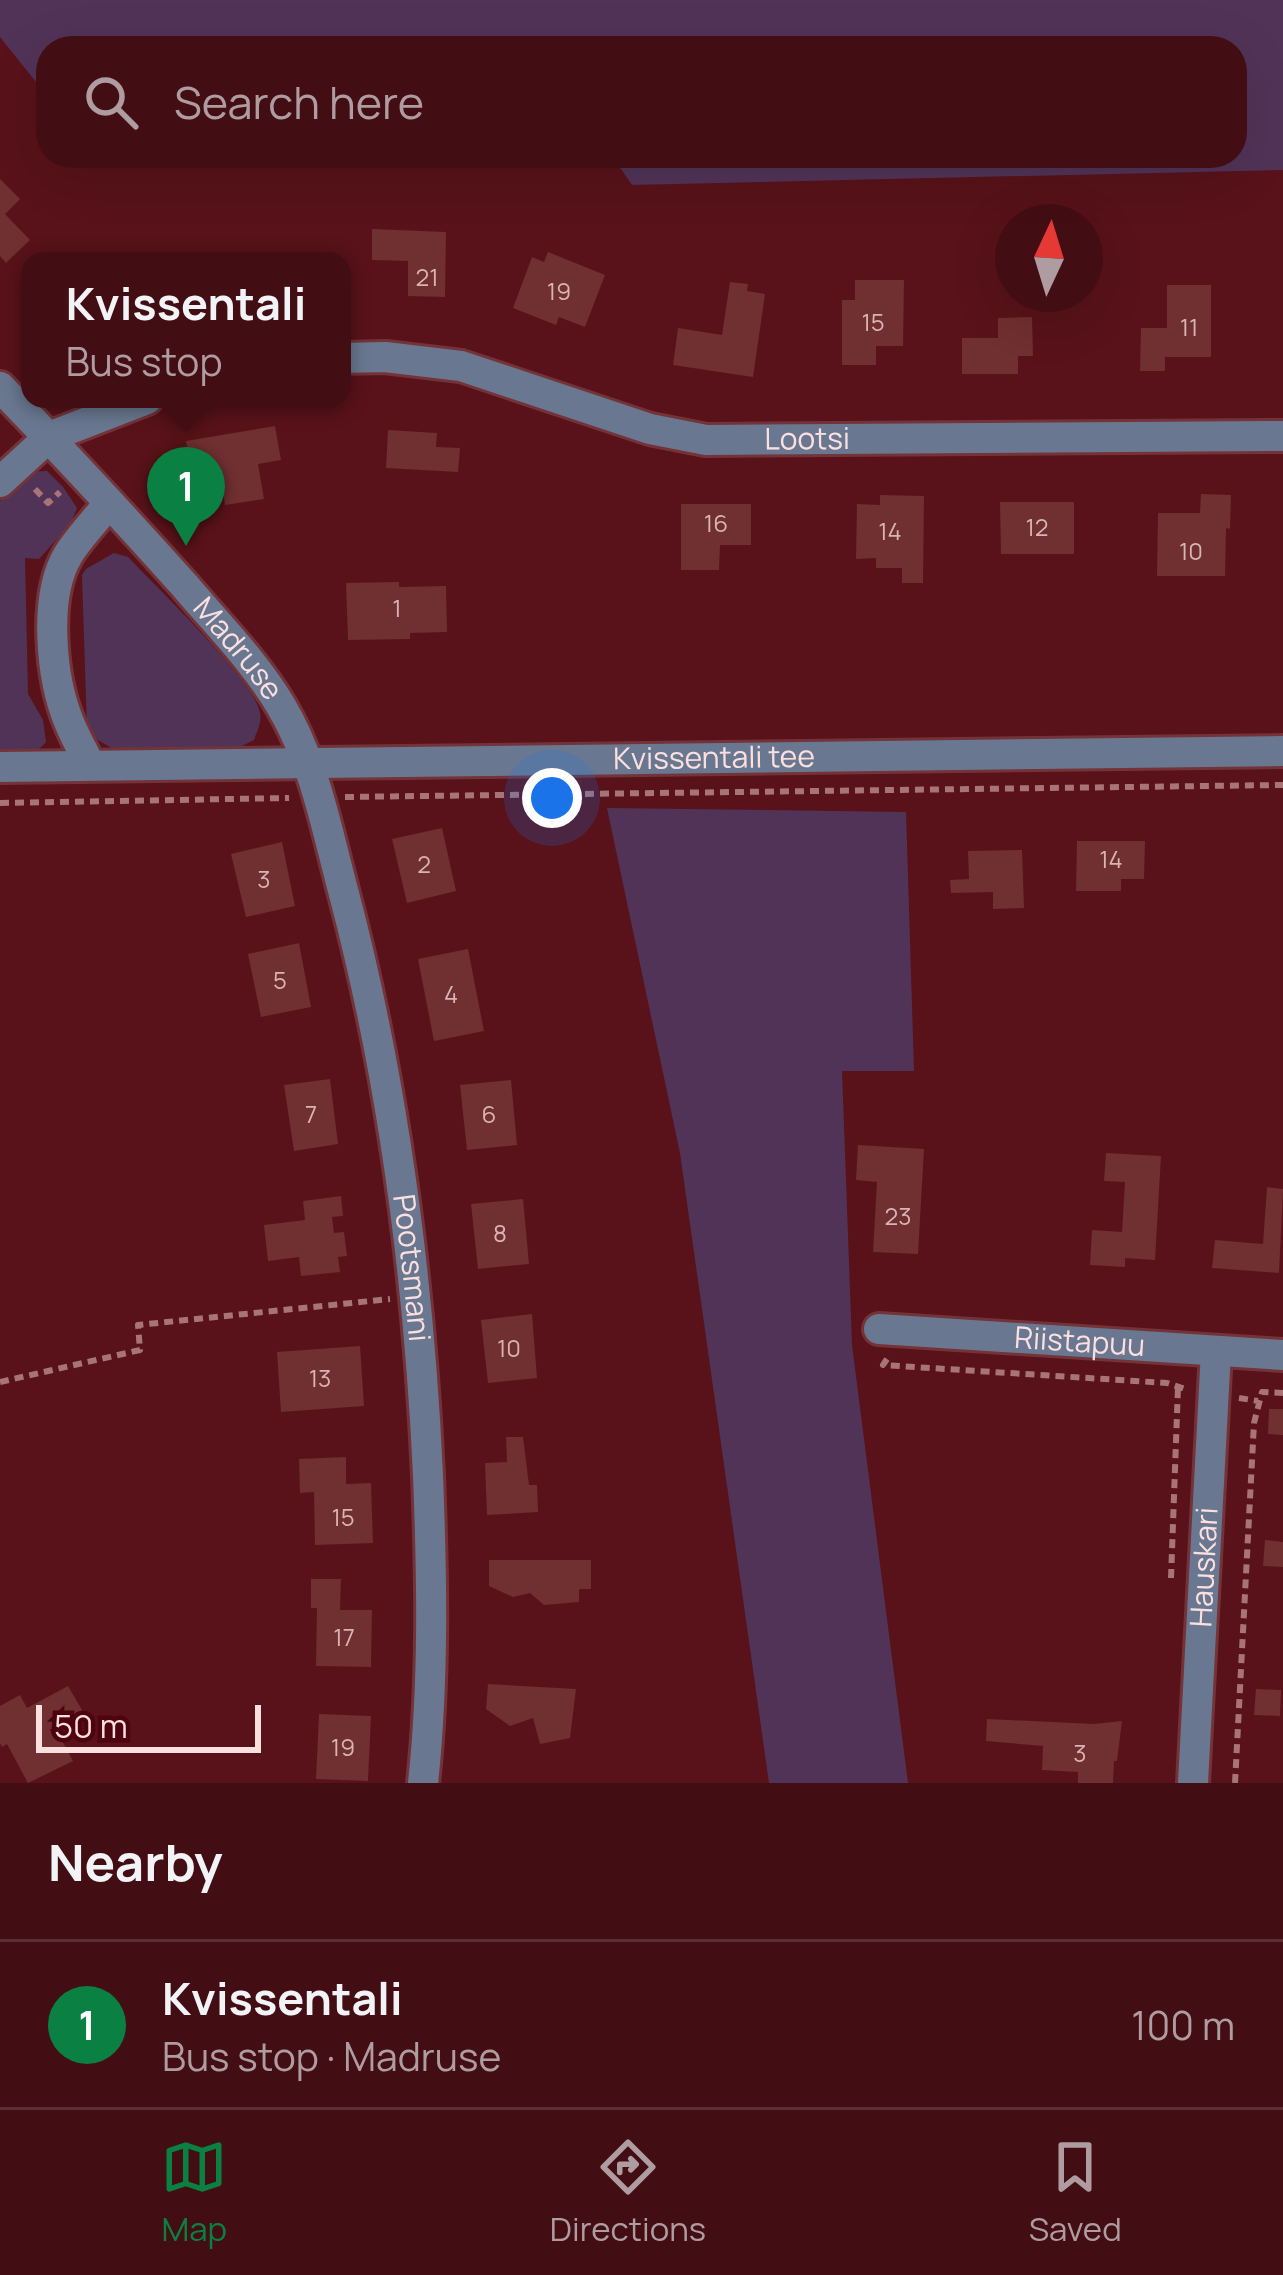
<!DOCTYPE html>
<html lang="en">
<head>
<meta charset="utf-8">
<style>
	:root { --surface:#430e13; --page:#4d1c21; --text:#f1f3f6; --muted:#af9ca0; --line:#5b2e33; --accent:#0b8043 }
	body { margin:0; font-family:Manrope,sans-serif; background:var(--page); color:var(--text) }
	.compass { position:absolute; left:995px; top:204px; width:108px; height:108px; border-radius:50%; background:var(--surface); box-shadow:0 12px 48px #0002; rotate:4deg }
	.scale { position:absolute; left:36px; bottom:30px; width:225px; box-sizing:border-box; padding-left:12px; border:6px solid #fce0df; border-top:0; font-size:33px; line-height:42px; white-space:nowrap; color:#fce0df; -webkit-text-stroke:9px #4d040f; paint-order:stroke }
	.you { position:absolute; left:552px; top:798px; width:42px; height:42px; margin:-30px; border:9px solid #fff; border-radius:50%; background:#1a73e8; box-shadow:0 0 0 18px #1a73e833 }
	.badge { display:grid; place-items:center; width:78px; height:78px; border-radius:50%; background:var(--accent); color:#fff; font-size:39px; font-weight:700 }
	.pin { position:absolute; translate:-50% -99px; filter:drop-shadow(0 3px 6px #0008) }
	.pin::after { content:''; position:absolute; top:63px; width:42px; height:36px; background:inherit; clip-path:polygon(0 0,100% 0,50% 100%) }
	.popup { position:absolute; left:21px; top:252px; width:330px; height:156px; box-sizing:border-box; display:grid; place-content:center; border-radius:24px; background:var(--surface); filter:drop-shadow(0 3px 9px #0005); font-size:39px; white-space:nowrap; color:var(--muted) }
	.popup b { font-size:45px; color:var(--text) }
	.popup::after { content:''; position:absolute; left:50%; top:100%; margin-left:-24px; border:24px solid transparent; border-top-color:var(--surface) }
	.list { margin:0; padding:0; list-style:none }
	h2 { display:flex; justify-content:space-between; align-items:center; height:156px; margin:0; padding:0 48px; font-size:51px }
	h2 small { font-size:39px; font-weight:400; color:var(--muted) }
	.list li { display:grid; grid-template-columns:78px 1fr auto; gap:36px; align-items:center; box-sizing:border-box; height:168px; padding:0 48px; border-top:3px solid var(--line) }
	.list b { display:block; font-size:45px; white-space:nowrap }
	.list p { margin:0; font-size:39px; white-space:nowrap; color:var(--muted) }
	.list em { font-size:39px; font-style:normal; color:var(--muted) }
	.icon { flex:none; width:66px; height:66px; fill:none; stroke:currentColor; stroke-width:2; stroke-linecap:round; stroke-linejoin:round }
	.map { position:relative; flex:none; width:1283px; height:1783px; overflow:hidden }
	.search { position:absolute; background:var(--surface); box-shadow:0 12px 48px #0002; left:36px; right:36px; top:36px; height:132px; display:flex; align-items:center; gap:30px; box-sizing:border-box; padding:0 42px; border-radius:36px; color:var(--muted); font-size:45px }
	.sheet { height:324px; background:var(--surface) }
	nav { display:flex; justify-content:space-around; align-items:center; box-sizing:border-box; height:168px; border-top:3px solid var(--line); background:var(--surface); font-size:33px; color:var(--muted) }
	nav a { display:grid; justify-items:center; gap:6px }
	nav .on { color:var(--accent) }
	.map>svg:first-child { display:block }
	.green { fill:#523358 }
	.building { fill:#702f31 }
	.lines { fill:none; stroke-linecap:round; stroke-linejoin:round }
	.minor-casing { stroke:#733339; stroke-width:36 }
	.path { stroke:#a77578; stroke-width:6; stroke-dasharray:9 6; stroke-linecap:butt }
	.minor { stroke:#697890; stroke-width:30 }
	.labels { text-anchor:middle; stroke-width:9; stroke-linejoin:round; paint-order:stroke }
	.number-label { font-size:24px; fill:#d9b4b4 }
	.street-label { font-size:30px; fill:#fce0df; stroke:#4d040f }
</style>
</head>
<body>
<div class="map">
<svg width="1283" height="1783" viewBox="0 0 1283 1783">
	<rect width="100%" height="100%" fill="#591219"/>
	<!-- green -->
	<path class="green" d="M0,0H1283V170L632,185L612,156H1235V48H48V97L0,37Z
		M47,471L63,487L77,508L71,523L39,559L25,558L28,694L43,720L46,742L35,753H0V501L28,472Z
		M114,553L128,557C154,585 255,681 260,713C262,722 257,731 254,740L240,747L120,753L98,740L87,729L82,575L86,569Z
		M607,808L906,812L914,1071H842L852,1345L908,1783H769L680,1153Z"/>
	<!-- building -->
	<path class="building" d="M0,179L20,199L5,214L30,240L6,263L0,256Z
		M372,229L446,232L445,297L408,296V261L372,260Z
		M548,252L605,275L585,327L559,317L556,325L513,308L532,257L544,262Z
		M855,280H904L903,346H876V365H842V300H855Z
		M730,282L748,284L747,291L765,294L753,377L673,365L678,328L722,335Z
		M1167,285H1211V357H1165V371H1140L1141,328H1167Z
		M1032,317L1033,356H1018V374H962V338H998V318Z
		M275,426L281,460L258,464L264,499L225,505L219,467L192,472L186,441Z
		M388,430L437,433L436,447L460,448L458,472L386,468Z
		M1201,494L1231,495L1230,529L1226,528L1225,576H1157L1158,513H1200Z
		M880,495L924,496L923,583H902V568H876V558L856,559L857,504L880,505Z
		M1000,502H1074V554H1001Z
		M681,504H751V545H720L719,570H681Z
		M399,582V587L446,586L447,632L410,633V639L348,640L346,583Z
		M442,828L456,891L407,903L392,839Z
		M1077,841H1145L1144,879H1121V891H1076Z
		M282,842L295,906L246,917L231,854Z
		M1022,850L1024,908L993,909V892L951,893L950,880L969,879L968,851Z
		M299,943L311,1007L261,1017L248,954Z
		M468,949L484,1031L434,1041L418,959Z
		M330,1079L338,1144L294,1151L284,1085Z
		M511,1080L517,1145L467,1150L460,1085Z
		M858,1145L924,1149L918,1254L873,1252L877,1182L856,1180Z
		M1106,1153L1161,1156L1155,1260L1125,1258V1267L1090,1265L1092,1230L1122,1232L1125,1182L1104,1181Z
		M1267,1187L1283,1189L1279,1273L1212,1268L1215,1240L1263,1244Z
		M341,1196L343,1216L332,1217L334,1233L344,1232L347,1256L338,1257L340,1272L301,1276L299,1257L268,1261L264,1225L305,1220L303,1201Z
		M523,1199L529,1264L478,1269L471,1204Z
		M532,1314L537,1378L488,1383L481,1320Z
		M360,1346L364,1406L281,1412L277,1352Z
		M1269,1409H1283V1435L1268,1434Z
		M506,1437H523L529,1485H537L538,1512L487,1515L485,1463L507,1462Z
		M346,1457V1484L371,1483L373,1543L315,1545L314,1492L300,1493L299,1459Z
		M1265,1540L1283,1542V1567L1263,1566Z
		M489,1560H591V1589H579V1602L544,1605L530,1593L513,1597L489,1586Z
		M311,1579H341L340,1610H372L371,1667L316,1666L317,1608H311Z
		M488,1684L576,1689L570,1738L540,1744L533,1718L510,1726L486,1709Z
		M68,1686L85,1715L57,1731L73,1761L28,1783L7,1744L2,1747L0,1743V1706L20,1695L27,1708Z
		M1256,1689L1281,1690L1280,1716L1254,1715Z
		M319,1714L371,1716L368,1781L316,1779Z
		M987,1719L1094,1724L1122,1721L1117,1761H1114L1113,1783H1078V1772L1042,1770L1043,1746L986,1741Z"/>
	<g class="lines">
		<!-- minor casing -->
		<g class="minor-casing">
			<g id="minor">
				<path id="s1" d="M342,358L385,357L461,366L650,429L706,440L1283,436"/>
				<path id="s2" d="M0,387C63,452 125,519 185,586C218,625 255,662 281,706C315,763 327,831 344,894C394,1084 419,1280 428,1475C432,1577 434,1681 423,1783"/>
				<path d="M0,482L49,437L147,399"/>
				<path d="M90,765C83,751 75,737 69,722C51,678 43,597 68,555C79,537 96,520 109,503"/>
				<path id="s3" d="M0,767L1283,751"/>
				<path id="s4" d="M879,1329L1283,1355"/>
				<path id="s5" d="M1193,1783L1216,1351"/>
			</g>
		</g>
		<!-- path -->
		<path class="path" d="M35,489L48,503L60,492
			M345,797L1283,785
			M0,803L289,798
			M887,1359L883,1365L1167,1383L1185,1389
			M0,1382L140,1350L138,1325L390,1299
			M1239,1398L1258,1401
			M1171,1578L1178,1387
			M1235,1783L1254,1423L1262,1392L1283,1393"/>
		<!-- minor -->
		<use href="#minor" class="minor"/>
	</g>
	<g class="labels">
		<!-- number labels -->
		<g class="number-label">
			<text x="427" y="286">21</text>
			<text x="559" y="300">19</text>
			<text x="873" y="331">15</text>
			<text x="1189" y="336">11</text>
			<text x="716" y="532">16</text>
			<text x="1037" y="536">12</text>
			<text x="890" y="540">14</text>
			<text x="1191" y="560">10</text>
			<text x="397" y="617">1</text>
			<text x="1111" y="868">14</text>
			<text x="424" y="873">2</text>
			<text x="264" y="888">3</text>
			<text x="280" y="989">5</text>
			<text x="451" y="1003">4</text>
			<text x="311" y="1123">7</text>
			<text x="489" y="1123">6</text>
			<text x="898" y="1225">23</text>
			<text x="500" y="1242">8</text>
			<text x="509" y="1357">10</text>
			<text x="320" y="1387">13</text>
			<text x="343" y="1526">15</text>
			<text x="344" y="1646">17</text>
			<text x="343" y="1756">19</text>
			<text x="1080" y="1762">3</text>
		</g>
		<!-- street labels -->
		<g class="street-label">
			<text dy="10" stroke="none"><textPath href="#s1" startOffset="477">Lootsi</textPath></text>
			<text dy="10" stroke="none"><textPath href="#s2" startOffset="354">Madruse</textPath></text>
			<text dy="10" stroke="none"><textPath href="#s3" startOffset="714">Kvissentali tee</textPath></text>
			<text dy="10" stroke="none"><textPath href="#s2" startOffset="1005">Pootsmani</textPath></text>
			<text dy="10" stroke="none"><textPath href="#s4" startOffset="201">Riistapuu</textPath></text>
			<text dy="10" stroke="none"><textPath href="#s5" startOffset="216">Hauskari</textPath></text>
		</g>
	</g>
</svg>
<svg class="compass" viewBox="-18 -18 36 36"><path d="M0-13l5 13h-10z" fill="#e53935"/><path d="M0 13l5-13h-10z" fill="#af9ca0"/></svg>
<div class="scale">50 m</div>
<div class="you"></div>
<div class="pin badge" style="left:186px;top:546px">1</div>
<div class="popup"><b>Kvissentali</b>Bus stop</div>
<div class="search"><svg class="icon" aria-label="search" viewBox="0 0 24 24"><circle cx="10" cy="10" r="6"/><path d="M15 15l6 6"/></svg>Search here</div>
</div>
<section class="sheet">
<h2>Nearby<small></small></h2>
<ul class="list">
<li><span class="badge">1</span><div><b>Kvissentali</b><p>Bus stop · Madruse</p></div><em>100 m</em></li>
</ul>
</section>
<nav>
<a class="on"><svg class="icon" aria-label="map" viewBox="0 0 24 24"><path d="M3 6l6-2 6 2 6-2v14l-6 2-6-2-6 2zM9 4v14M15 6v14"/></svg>Map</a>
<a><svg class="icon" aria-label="directions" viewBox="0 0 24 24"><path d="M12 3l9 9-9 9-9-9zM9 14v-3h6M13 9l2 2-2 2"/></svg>Directions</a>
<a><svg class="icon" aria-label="saved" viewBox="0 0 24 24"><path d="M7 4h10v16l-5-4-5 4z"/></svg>Saved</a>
</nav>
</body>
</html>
